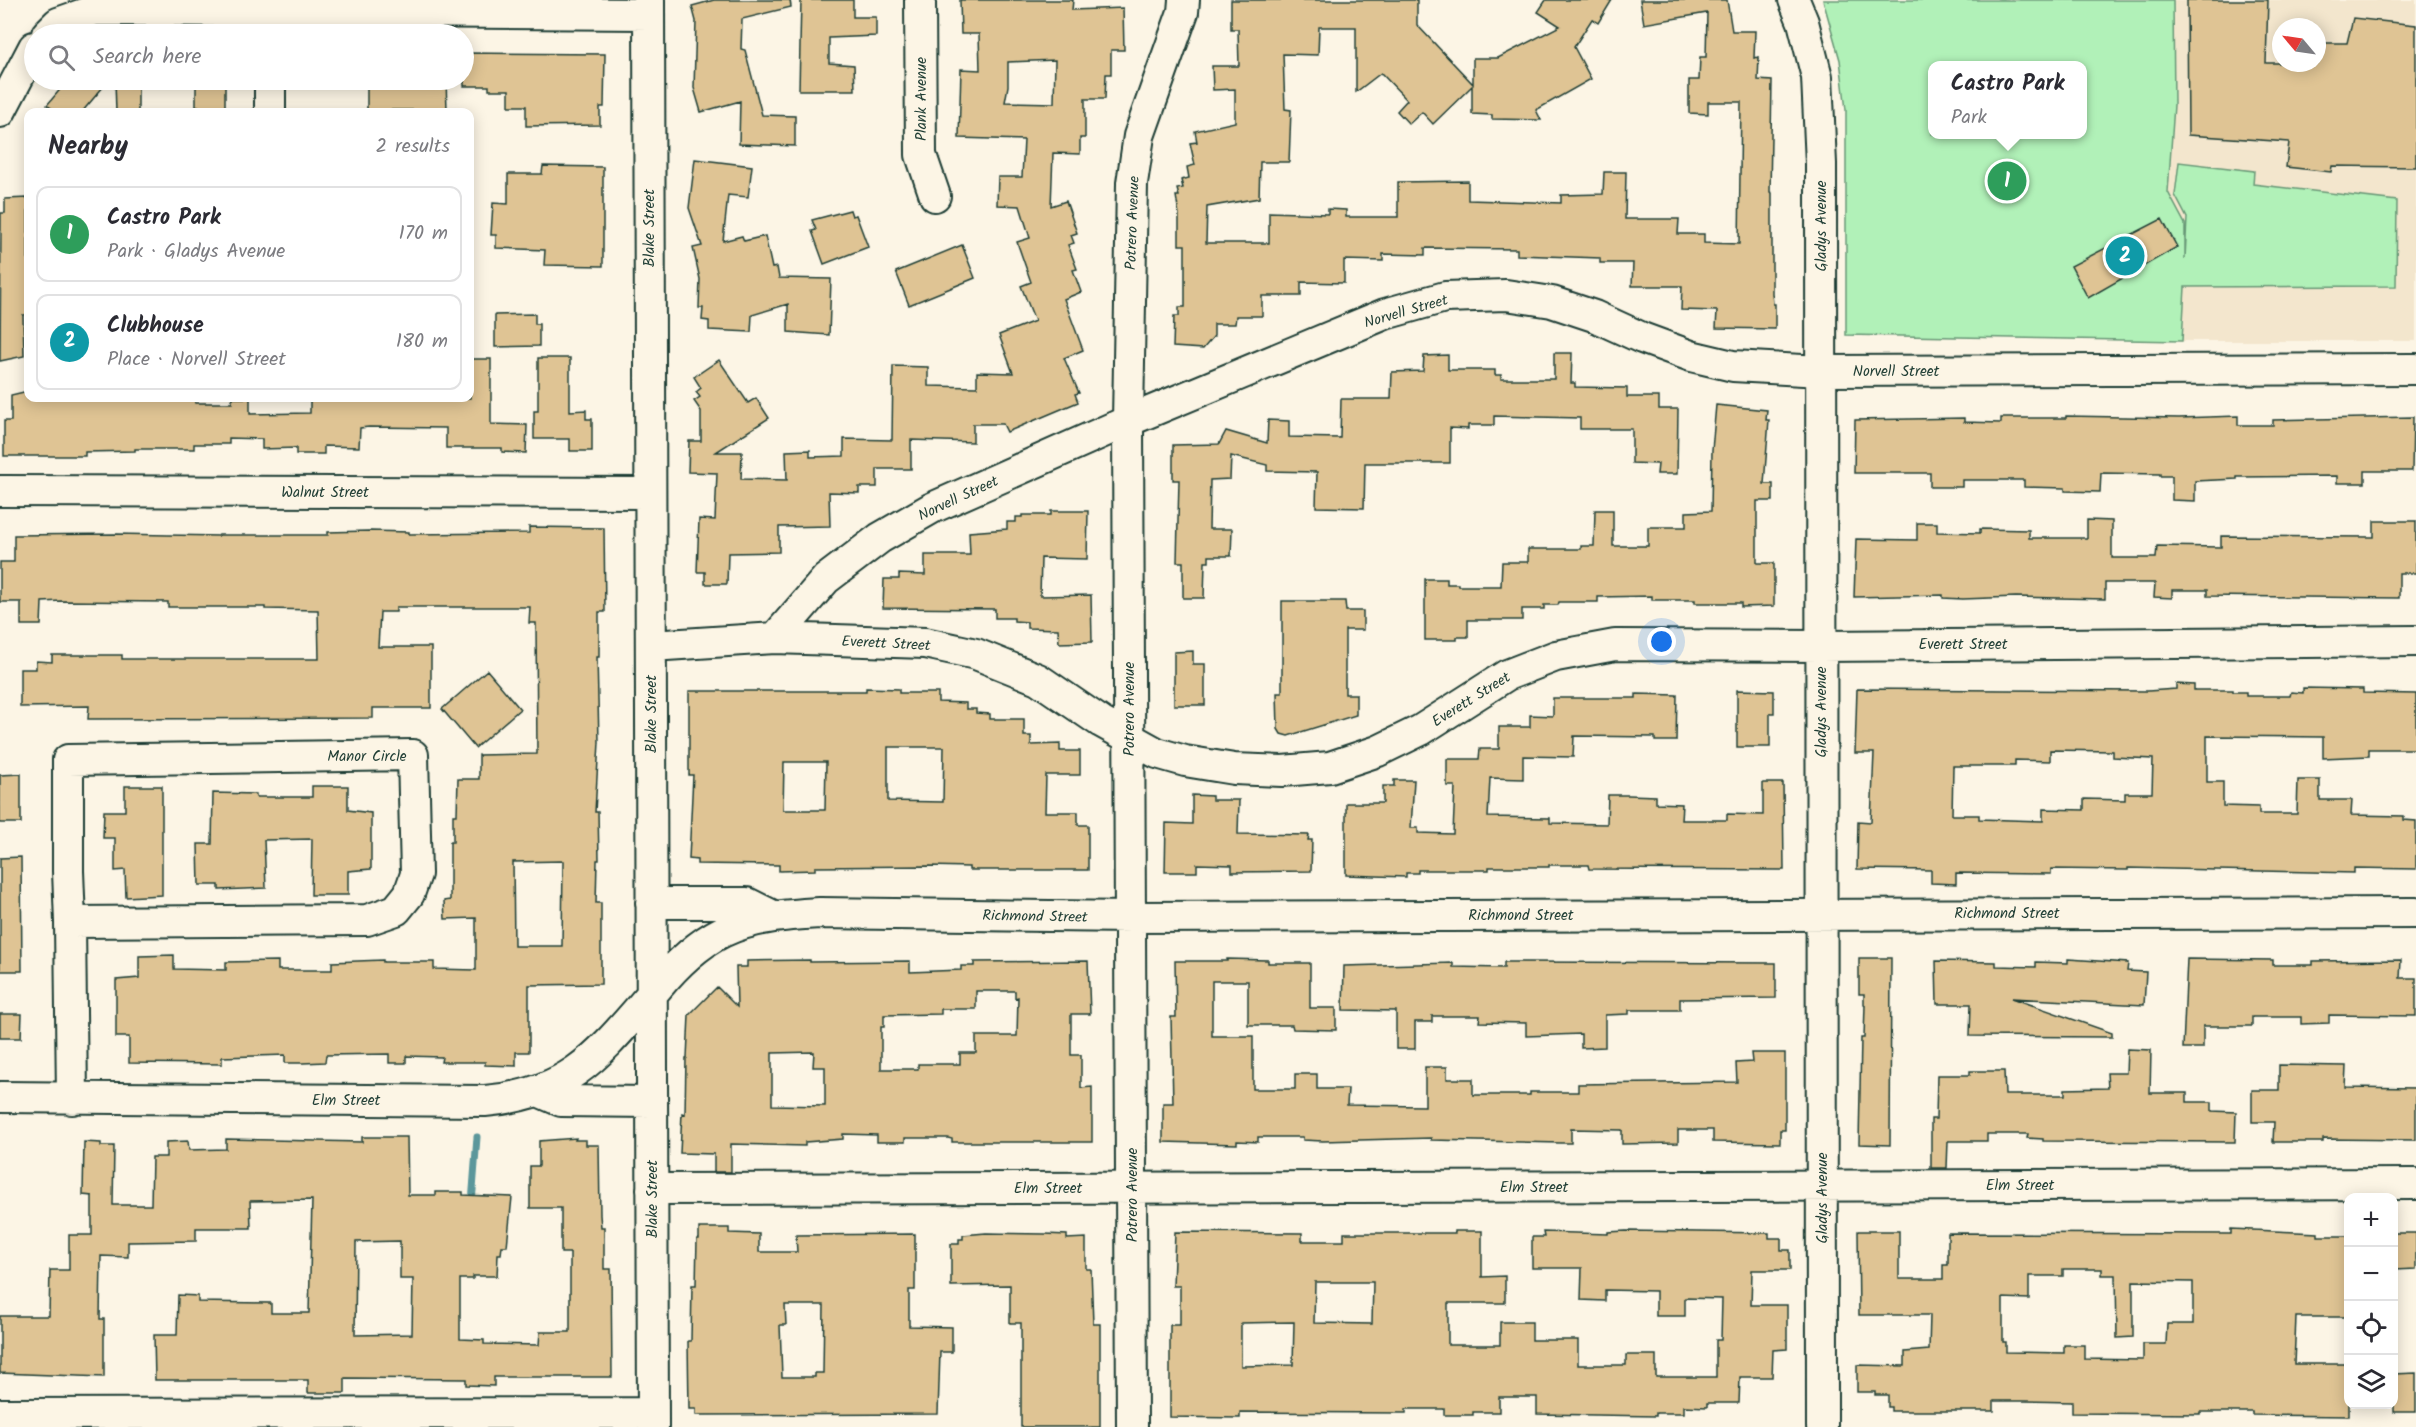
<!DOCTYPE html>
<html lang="en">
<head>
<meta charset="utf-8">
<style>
	:root { --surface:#fff; --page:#f2f2f3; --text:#2b2b33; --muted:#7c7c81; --line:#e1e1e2; --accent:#111827 }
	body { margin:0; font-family:Kalam,sans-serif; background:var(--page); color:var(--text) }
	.controls { position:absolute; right:18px; bottom:18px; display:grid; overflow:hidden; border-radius:12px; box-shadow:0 3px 15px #0003 }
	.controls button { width:54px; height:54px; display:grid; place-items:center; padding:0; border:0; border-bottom:2px solid var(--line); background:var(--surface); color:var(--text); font:30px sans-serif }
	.compass { position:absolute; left:2272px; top:18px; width:54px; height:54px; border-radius:50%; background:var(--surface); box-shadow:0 3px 15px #0003; rotate:299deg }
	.you { position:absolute; left:1662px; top:642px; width:21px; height:21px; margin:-15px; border:4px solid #fff; border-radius:50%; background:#1a73e8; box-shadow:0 0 0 9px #1a73e833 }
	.badge { display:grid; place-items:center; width:39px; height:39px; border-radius:50%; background:var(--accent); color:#fff; font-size:20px; font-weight:700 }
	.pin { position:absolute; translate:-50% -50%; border:3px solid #fff; box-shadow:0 2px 6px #0006 }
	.popup { position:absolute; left:1928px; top:61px; width:159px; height:78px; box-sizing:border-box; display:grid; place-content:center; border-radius:12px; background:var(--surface); filter:drop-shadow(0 2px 4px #0005); font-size:20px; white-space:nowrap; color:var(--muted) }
	.popup b { font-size:22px; color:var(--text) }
	.popup::after { content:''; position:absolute; left:50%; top:100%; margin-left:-12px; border:12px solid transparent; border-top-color:var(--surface) }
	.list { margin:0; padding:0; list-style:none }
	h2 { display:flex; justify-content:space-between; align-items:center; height:78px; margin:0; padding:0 24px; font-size:26px }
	h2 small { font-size:20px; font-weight:400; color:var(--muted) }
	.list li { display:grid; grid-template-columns:39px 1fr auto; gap:18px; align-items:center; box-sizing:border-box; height:96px; margin:0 12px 12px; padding:0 12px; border:2px solid var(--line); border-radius:12px }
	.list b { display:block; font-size:22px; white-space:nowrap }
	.list p { margin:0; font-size:20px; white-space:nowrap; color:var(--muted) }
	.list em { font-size:20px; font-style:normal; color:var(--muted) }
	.icon { flex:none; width:33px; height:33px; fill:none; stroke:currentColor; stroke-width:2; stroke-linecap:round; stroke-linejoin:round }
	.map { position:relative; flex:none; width:2416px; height:1427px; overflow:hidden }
	.search { position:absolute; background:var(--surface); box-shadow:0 3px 15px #0003; left:24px; top:24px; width:450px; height:66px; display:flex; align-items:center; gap:15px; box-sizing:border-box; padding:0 21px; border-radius:33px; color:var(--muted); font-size:22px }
	.panel { position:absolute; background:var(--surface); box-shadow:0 3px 15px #0003; left:24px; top:108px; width:450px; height:294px; border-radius:12px }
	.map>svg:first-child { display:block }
	.built { fill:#f3e6cd; fill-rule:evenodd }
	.green { fill:#b1f1b8; stroke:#689776; stroke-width:1.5; fill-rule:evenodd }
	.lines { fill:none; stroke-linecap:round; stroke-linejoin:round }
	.stream { stroke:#5b979b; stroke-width:7 }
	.building { fill:#dfc494; stroke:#1f3d34; stroke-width:1.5; fill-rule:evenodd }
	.minor-casing { stroke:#1f3d34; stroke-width:34 }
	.minor { stroke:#fcf5e5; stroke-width:30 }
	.labels { text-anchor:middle; stroke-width:4.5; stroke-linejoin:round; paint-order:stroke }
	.street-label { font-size:15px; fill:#1f3d34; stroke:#fcf5e5 }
</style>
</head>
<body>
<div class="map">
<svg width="2416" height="1427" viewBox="0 0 2416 1427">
	<rect width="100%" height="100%" fill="#fcf5e5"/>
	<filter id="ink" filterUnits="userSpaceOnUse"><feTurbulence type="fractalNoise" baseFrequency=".0167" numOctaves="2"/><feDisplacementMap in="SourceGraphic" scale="12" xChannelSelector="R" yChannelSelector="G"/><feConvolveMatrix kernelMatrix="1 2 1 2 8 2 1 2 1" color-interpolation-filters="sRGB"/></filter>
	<g filter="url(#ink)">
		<!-- built -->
		<path class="built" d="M2173,0H2416V341H2182L2184,287L2168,192L2174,105ZM2281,27H2317V63H2281Z"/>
		<!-- green -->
		<path class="green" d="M1823,0H2173L2174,105L2168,192L2185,224V259L2187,218L2175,195L2179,162L2254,171L2253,184L2397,201L2396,286L2185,287L2182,341L1846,335V110L1840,60ZM1932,66H2082V134H1932Z"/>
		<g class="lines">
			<!-- stream -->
			<path class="stream" d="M472,1203L477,1137"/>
		</g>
		<!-- building -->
		<path class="building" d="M714,0H790L791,7L742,19L741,49L745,50L762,115L795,116V146L739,144L740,101L701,112L694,88L696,21L692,6Z
			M801,0H853V17H876V36L829,38V63L854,65L855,90H799Z
			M960,0H1073L1072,10L1123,8L1124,50H1111V74H1106L1105,99H1085V138H1080V154L1053,153L1051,206L1066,201L1077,233L1071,235L1074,243L1068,245L1077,269L1073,270L1081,292L1064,299L1083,350L1064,358L1079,393L1075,394L1078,402L1007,432L1003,424H973V442L911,440V469H877V487H859V493L829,492L830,526L779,527V552L728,553L727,584H705V572H697L699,519L715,520L717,473L688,472L689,441H701V411L694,401L700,397L696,392L701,388L694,377L719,360L748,403L756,398L769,418L716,452H742L741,479L787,480L786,451L810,450V457L844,456V439L892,440L893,366L928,367V386L977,387V372L1013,373L999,335L1035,321L1021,286L1031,282L1017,242L1030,238L1020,206L997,205L998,177H1022L1024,140L959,138L961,69L980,70L979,34H961ZM1055,60L1054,103L1005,102L1008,86V62Z
			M1231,0H1417V25L1473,84V58H1498L1560,26L1538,12L1546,0H1612L1598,23L1592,19L1574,47L1591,79L1536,110L1541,120L1492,119V115L1472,114V86L1433,124L1422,112L1409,124L1397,111L1407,100L1381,73L1356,92V27H1319L1318,55L1283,54L1285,109L1291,110L1289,162H1260L1259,198L1207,207L1206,243H1269V212L1328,214V209L1346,210V217H1398V182L1468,181V200L1561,203V195L1603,194L1604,172H1626L1625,219H1679L1678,234H1704V243L1739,244L1741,102H1708V114L1689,113V80H1699L1700,57H1706L1707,13L1644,24L1640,0H1727L1732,31H1755L1754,58L1759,57L1758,80L1772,81L1770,192L1772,193V293L1773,304H1775V329L1716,328L1717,311L1681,310L1682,286H1632L1633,263H1600V258L1517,255V249L1425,248V255L1383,254V261L1344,260V283L1301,282V296H1262V316H1236L1235,324H1214V336L1203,349L1173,347L1174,316H1179V307H1185V245H1179V214L1176,196H1179L1177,189L1183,188L1181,180L1189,178L1187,167L1195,165L1190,143L1197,142L1195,131L1235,122V89L1213,90L1212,66H1239L1238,29H1231Z
			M2187,0H2268L2266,63H2317V43H2347L2353,18L2416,25V167L2332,166L2331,172L2286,167L2289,142L2188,135Z
			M464,53L605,54L604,107H600V125L526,126V106H509V90H489V86H464Z
			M68,80H109L82,112H57L47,105Z
			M115,80H138V112H116Z
			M196,80H225V107H196Z
			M367,80H446L447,110H367Z
			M695,159L752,166L748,197L728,195L723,241L742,236L744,241L765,236L772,268L777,267L779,278L831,279L829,335L788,332V304L752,315L751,332L709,330V321L702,320L703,308H699L700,279L693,248L702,246L689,208Z
			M543,166L603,167V266L544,265L545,250L496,248V235H491L493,203L508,204V174H542Z
			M28,198V315H23L24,356L0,361L1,213H5V199Z
			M850,210L852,216L856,215L868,247L824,264L812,231L816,230L812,220Z
			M2162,219L2177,247L2088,298L2071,266Z
			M962,245L975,278L909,305L896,272Z
			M535,314V324H539V346L495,347V315Z
			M1554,353H1572L1571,383H1575V387L1627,388V397H1659V409H1678L1677,474H1657L1658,464L1632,463V429H1580V418L1494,416V425H1468V429L1450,428V463H1365L1364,508L1316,507L1317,472L1267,471V465L1231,456L1230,479L1210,480L1209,529H1232L1231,556H1209V562H1205L1204,598H1183V562H1177L1179,480H1173V445L1219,444L1226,431L1267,443L1268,420L1289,421V437L1340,438L1341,399H1391L1392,372L1423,371L1424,356L1448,355V370H1495V375H1501V379H1554Z
			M538,358H570V411L586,410V419H592V451H570V439H534V411H538Z
			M470,359H491V424L527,425L526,453L502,452V448H446V428L369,427L360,428L359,447L324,446V454H296V448L262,449V439L229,438V444H194V449H135V451L85,452V456H4V421H11V395L28,391V398H195V403H232V398H250V414L310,413V398H470Z
			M1716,405L1767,410L1766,420H1769L1764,484H1773V501H1757V563H1774V606L1741,607V603H1695V600H1652V596L1598,597V602H1559L1558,605H1544V609H1522V620H1468V637H1457V640H1425V579H1447V584H1458V586H1501L1502,562H1528V549H1581V546H1594L1595,510H1613V546H1648V527H1686V512L1711,511L1712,450Z
			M2066,416L2179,418L2238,416V425H2273V420L2413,417L2412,471H2365V483H2337V476L2237,477V479L2195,481V501L2172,500V476H2160V474L2101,473L2100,492L2065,491V488L2024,487V480H1962V487H1930V473H1854L1855,420L1964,418V422L2001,423V418H2066Z
			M1051,511H1088L1087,559L1041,558L1040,596L1091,595L1092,642L1059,643L1058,629L1027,628V622L1014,621V618H995V609L883,608L884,579H899V574L925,575V555H970L969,532L1007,529V522H1016V517H1022V515H1051Z
			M2087,520L2112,521V558H2156L2157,546L2221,547V536L2374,537V521H2416V573H2399V598L2207,596V590H2172V598L2154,597L2155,583H2105V599L2016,597L1963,599L1943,598V595L1854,597L1856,539L1917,540V523H1937V532L1980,533V529L2029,530V538H2087Z
			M529,527L604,528L605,612H599V657H597L599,742L595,812H598L599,860H597L596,903H601V984L529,985V1052H516V1066L485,1065V1062H441L442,1057L406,1056V1063H389V1054L326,1055L325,1062L303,1063H285V1055L222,1057V1064L129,1063V1037H116V980L139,978V956L174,955V969L226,970V962L278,961V970H332V962L383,960V962H434V969L476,970V918L445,919L444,901L450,900V842H453V815H457L458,779H479V755L537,754L536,623H529L530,607H396V612H380L378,647H431V708H373V718L88,719L89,706L20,707V669H36V661L52,662V655H122V659H319L318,610L265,609V607H168V602L61,601L42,602L41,625H21V602H0V562H14V535L116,534L219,536V535H328V532L369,531L409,532V534L529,533ZM563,861L562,946H514L513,862Z
			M1282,601H1345L1346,611H1363V630H1345V694H1356V715L1288,736L1281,734L1278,729L1277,693H1282Z
			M1193,651V664H1205V705H1174V652Z
			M487,670L520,709L475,748L442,709Z
			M2176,684L2194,685V690H2233V692H2246V696H2290L2291,692L2303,693V688L2363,689V693L2416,694V749H2369V756L2323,758V737L2207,736V782H2223V806L2259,807V814H2297L2298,780H2320V800H2352L2351,815L2404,816V820L2416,821V869L2354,868V873L2128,868V870L2051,869V874L1956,873V884L1931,883V870L1857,869L1858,821L1871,822L1874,753H1855L1857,689L2148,691L2176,689ZM2050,750L2113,751V757L2153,759L2152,793H2125V800L2084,799V810L2043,809V821L1979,819V815H1952L1953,766H2015V760L2050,761Z
			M866,688L899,689V693H938V702L966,703V709H976V713L990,714V719H1024V736H1031V745L1060,744V751H1080V775H1046L1045,812H1078V825H1088V870H969V867L929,866L815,867V870L779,871V865L697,864V860L689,859L693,775H689V691H866ZM888,747H944L943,802L888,801ZM784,762H826L825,810H783Z
			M1737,690L1774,691V713H1770V747H1737Z
			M1636,694L1677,695L1676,741H1655V737L1574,736L1573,757L1523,756V779L1490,778L1488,817L1550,818V823L1607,824L1608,795H1628L1656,796V803L1682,804L1681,820H1727V814L1763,815V783H1783L1784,870L1589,869L1588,865H1549V867H1489V870H1418V873H1406V877L1346,875V803H1383V786H1394V780H1414L1411,828H1418V833L1453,834L1455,786H1447V759H1479L1480,749H1499V727H1530V715L1553,716V698H1636Z
			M21,774V823H0V775Z
			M125,786H162V895L126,897L125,870L115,871V838H103L104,811H125Z
			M312,786H348V810L371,813V869L348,871V895H311L312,839L264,840L266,888L219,890V885H199L198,844H212L213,793L256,794V797H312Z
			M1192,795L1212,796V800H1239L1238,834L1309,835L1308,840H1312L1311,871L1232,872V865L1197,864V872H1165L1166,823L1192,824Z
			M21,857L22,971H0V858Z
			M1859,958H1891L1890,1145L1859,1144L1861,1038H1864L1865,1005L1864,1004V994H1859Z
			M1227,959L1268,960V963H1310V1008H1336V1030L1293,1029L1292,1025H1248V981H1212V1036H1253V1089H1295V1074H1317V1089H1348L1347,1105L1425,1106V1067H1447V1079H1473V1095H1530V1092H1578V1084L1737,1082L1736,1063L1752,1062L1751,1053H1785V1130H1780V1143L1713,1142V1130H1678V1143L1622,1144V1130L1571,1129V1143H1561L1431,1140V1138L1323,1141L1303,1140V1137H1258V1142L1237,1141V1144L1163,1142V1103H1173L1171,1017H1176L1175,961H1227Z
			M2068,959L2128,963L2127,971L2146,972L2144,1005L2012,998L2112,1033V1037L1970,1036L1971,1004H1937L1936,961L1996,962V966L2036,967V962L2068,963Z
			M2187,959L2273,960V965H2313V961L2401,960L2400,978H2416V1016L2329,1015V1023L2301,1024V1017H2252V1026H2203V1048H2183Z
			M810,960V962L910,961V972L961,970V966H974V962L1088,961L1090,1014H1071V1055H1081V1088L1092,1087V1142H952V1139L948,1138H905V1142H877V1135L843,1134V1139L805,1142V1146L731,1144V1172H714V1154L680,1153L682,1113L685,1114L686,1058H687L689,1015L717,987L737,1007L736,967H747V961ZM976,991H1015V998L1018,997L1017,1036H976V1053H960V1064H918V1069H881V1027H884V1015L941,1014V1009H976ZM814,1052L813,1067H825V1106L772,1105V1053Z
			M1504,962L1776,963V998L1680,999V1010H1629V1014L1605,1015V1047L1581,1048V1034L1526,1036V1023L1479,1022L1480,1016H1432V1022H1415V1049H1396V1011L1343,1010L1344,966L1453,963V967L1504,968Z
			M0,1014H22L21,1038H0Z
			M2127,1049L2151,1050L2150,1093H2187V1102H2212V1111L2236,1112L2235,1142L2043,1141V1139L2027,1138L2028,1134H1987V1141H1948L1947,1168H1931V1119H1936L1937,1075H1970V1071H2004L2005,1095H2065V1089L2108,1088L2107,1073H2126Z
			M2279,1065L2346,1066L2345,1087L2416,1088V1140L2323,1139V1142H2273L2274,1122H2252V1090H2279Z
			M362,1137H407L408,1195H436V1192H463V1195L512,1197L507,1246H502L501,1254H498L497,1276H473V1279H460V1339L484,1340V1344L539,1345L540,1332H570V1253H561V1208H530V1166H539V1141L576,1138L575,1140H586V1145H599L600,1215L601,1227H604V1269H611L612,1377H494V1386L466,1385V1379L345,1378V1393H308V1380H155L154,1335H177L178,1295L198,1296V1302L271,1303V1313H309L312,1200L250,1201L251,1228H196V1241L128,1242V1257L101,1256L100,1319H104V1377L0,1373V1316H49L50,1270H69V1235H92V1196L83,1195L84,1142L101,1143V1146H114L113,1205H151L152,1157H166V1142L188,1141L189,1150L226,1149V1139L362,1142ZM400,1241V1279H413L412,1334L355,1335L356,1242Z
			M699,1228H729V1233L759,1234V1252H797L796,1235L915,1234V1290H909V1326L952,1327V1352H940L938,1414L696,1415V1409H689L688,1341H691L692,1285H696L697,1239H699ZM785,1305H824L823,1373H815V1377H782L780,1325H786Z
			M2231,1229L2318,1233V1236H2349V1317H2296L2294,1364H2349V1416L2252,1415V1412H2200V1414L2072,1413V1402L2024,1401H1994V1411H1891V1407H1888V1395H1875V1392H1857V1365L1905,1366V1352L1929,1350L1930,1315H1859L1858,1231H1899V1279H1943V1265H1948V1233L2231,1234ZM2063,1269H2102V1275H2116L2117,1338L2133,1337V1281L2193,1282V1324H2167L2166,1344H2143V1360L2084,1359V1345H2064V1353L2006,1352V1342H2003V1298L2029,1299V1276H2063Z
			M1455,1231H1482V1277L1505,1276V1303H1448V1345H1500V1322H1532V1340H1578V1365H1626V1355H1656V1377H1716V1340H1721L1722,1299L1685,1298V1316H1656V1291L1605,1290V1301L1581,1300L1582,1268H1532V1237H1544L1543,1232L1608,1234V1232L1626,1231L1769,1233V1238H1781V1250H1790V1270H1752L1751,1305H1787V1349L1773,1350L1772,1377H1740L1739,1403H1707V1407L1684,1406V1413H1656V1416L1537,1414V1397H1499V1412H1473V1415H1444V1409H1406V1413L1240,1412V1418L1170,1417V1325H1180V1286H1173L1175,1232L1302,1233V1241H1344V1233H1455ZM1315,1282H1373L1372,1324L1314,1323ZM1294,1322L1293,1365L1241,1366V1323Z
			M986,1233L1045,1234L1067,1235V1239L1086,1238V1269H1091L1093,1324H1100V1427H1021V1323H1010V1285L951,1286V1244H959V1239H963V1235Z
			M2394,1233H2416V1269L2394,1270Z
			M2416,1373V1412H2394V1374Z"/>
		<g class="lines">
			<!-- minor casing -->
			<g class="minor-casing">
				<path id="minor" d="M649,0L653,1427
					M920,0L921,155L935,196
					M1794,0L1803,22L1817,77L1821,164L1822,1427
					M47,34L58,23L95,10L649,14
					M0,112L34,47
					M270,112V80
					M0,491L650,493
					M775,638L925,643L976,654L1038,679L1101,722L1157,753L1185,761L1234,769L1282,771L1330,767L1378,751L1421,730L1507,675L1556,656L1615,645L1821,646L2416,641
					M651,646L775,638L826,579L880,538L932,508L1128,421L1385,314L1445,297L1506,295L1552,302L1594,316L1642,338L1691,356L1733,366L1821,371L2416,369
					M413,755L416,874L409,894L396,910L367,920L70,922L68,871V760Z
					M651,903H747L773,916
					M70,922L72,1099
					M538,1091L561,1101L651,1102
					M0,1097L485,1101C574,1094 603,1049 657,988C675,966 696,945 722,932C753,917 787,915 820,913L1131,917L2416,913
					M652,1189L2416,1184
					M0,1414L652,1413
					M1132,1427L1128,421L1132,183L1139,136L1183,12L1184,0"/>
			</g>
			<!-- minor -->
			<use href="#minor" class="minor"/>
		</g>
	</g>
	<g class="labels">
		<!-- street labels -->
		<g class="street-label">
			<text transform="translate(921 99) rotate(-90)" y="5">Plank Avenue</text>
			<text transform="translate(1132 223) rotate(-88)" y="5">Potrero Avenue</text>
			<text transform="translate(1821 226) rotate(-90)" y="5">Gladys Avenue</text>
			<text transform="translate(649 228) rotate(-90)" y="5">Blake Street</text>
			<text transform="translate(1406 311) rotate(-16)" y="5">Norvell Street</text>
			<text x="1896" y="376">Norvell Street</text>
			<text x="325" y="497">Walnut Street</text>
			<text transform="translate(958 498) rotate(-25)" y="5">Norvell Street</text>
			<text transform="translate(886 643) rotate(3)" y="5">Everett Street</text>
			<text x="1963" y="649">Everett Street</text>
			<text transform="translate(1471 699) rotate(-32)" y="5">Everett Street</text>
			<text transform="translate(1129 709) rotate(-90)" y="5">Potrero Avenue</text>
			<text transform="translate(1821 712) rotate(-90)" y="5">Gladys Avenue</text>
			<text transform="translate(651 714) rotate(-90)" y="5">Blake Street</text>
			<text x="367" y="761">Manor Circle</text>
			<text x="2007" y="918">Richmond Street</text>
			<text x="1521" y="920">Richmond Street</text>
			<text transform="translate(1035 916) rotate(1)" y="5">Richmond Street</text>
			<text x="346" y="1105">Elm Street</text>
			<text x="2020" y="1190">Elm Street</text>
			<text x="1534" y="1192">Elm Street</text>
			<text x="1048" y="1193">Elm Street</text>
			<text transform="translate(1132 1195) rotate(-90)" y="5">Potrero Avenue</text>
			<text transform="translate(1822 1198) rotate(-90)" y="5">Gladys Avenue</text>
			<text transform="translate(652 1199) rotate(-90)" y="5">Blake Street</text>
		</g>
	</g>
</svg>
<div class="controls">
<button>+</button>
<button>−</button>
<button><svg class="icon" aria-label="locate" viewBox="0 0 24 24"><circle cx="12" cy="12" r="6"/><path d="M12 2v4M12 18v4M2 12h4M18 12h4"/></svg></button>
<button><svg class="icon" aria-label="layers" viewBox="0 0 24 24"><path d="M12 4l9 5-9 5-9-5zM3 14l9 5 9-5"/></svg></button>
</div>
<svg class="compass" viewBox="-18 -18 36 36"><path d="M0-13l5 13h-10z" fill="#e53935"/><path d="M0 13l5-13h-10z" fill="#7c7c81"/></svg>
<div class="you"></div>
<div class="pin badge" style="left:2007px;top:181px;background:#2e9e5b">1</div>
<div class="popup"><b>Castro Park</b>Park</div>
<div class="pin badge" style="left:2125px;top:256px;background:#0f9aa8">2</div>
<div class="search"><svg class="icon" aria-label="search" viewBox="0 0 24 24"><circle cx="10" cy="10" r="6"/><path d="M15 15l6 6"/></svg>Search here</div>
<section class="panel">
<h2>Nearby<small>2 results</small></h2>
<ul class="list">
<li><span class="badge" style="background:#2e9e5b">1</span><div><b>Castro Park</b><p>Park · Gladys Avenue</p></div><em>170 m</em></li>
<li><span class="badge" style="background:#0f9aa8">2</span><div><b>Clubhouse</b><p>Place · Norvell Street</p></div><em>180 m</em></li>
</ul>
</section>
</div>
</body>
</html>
